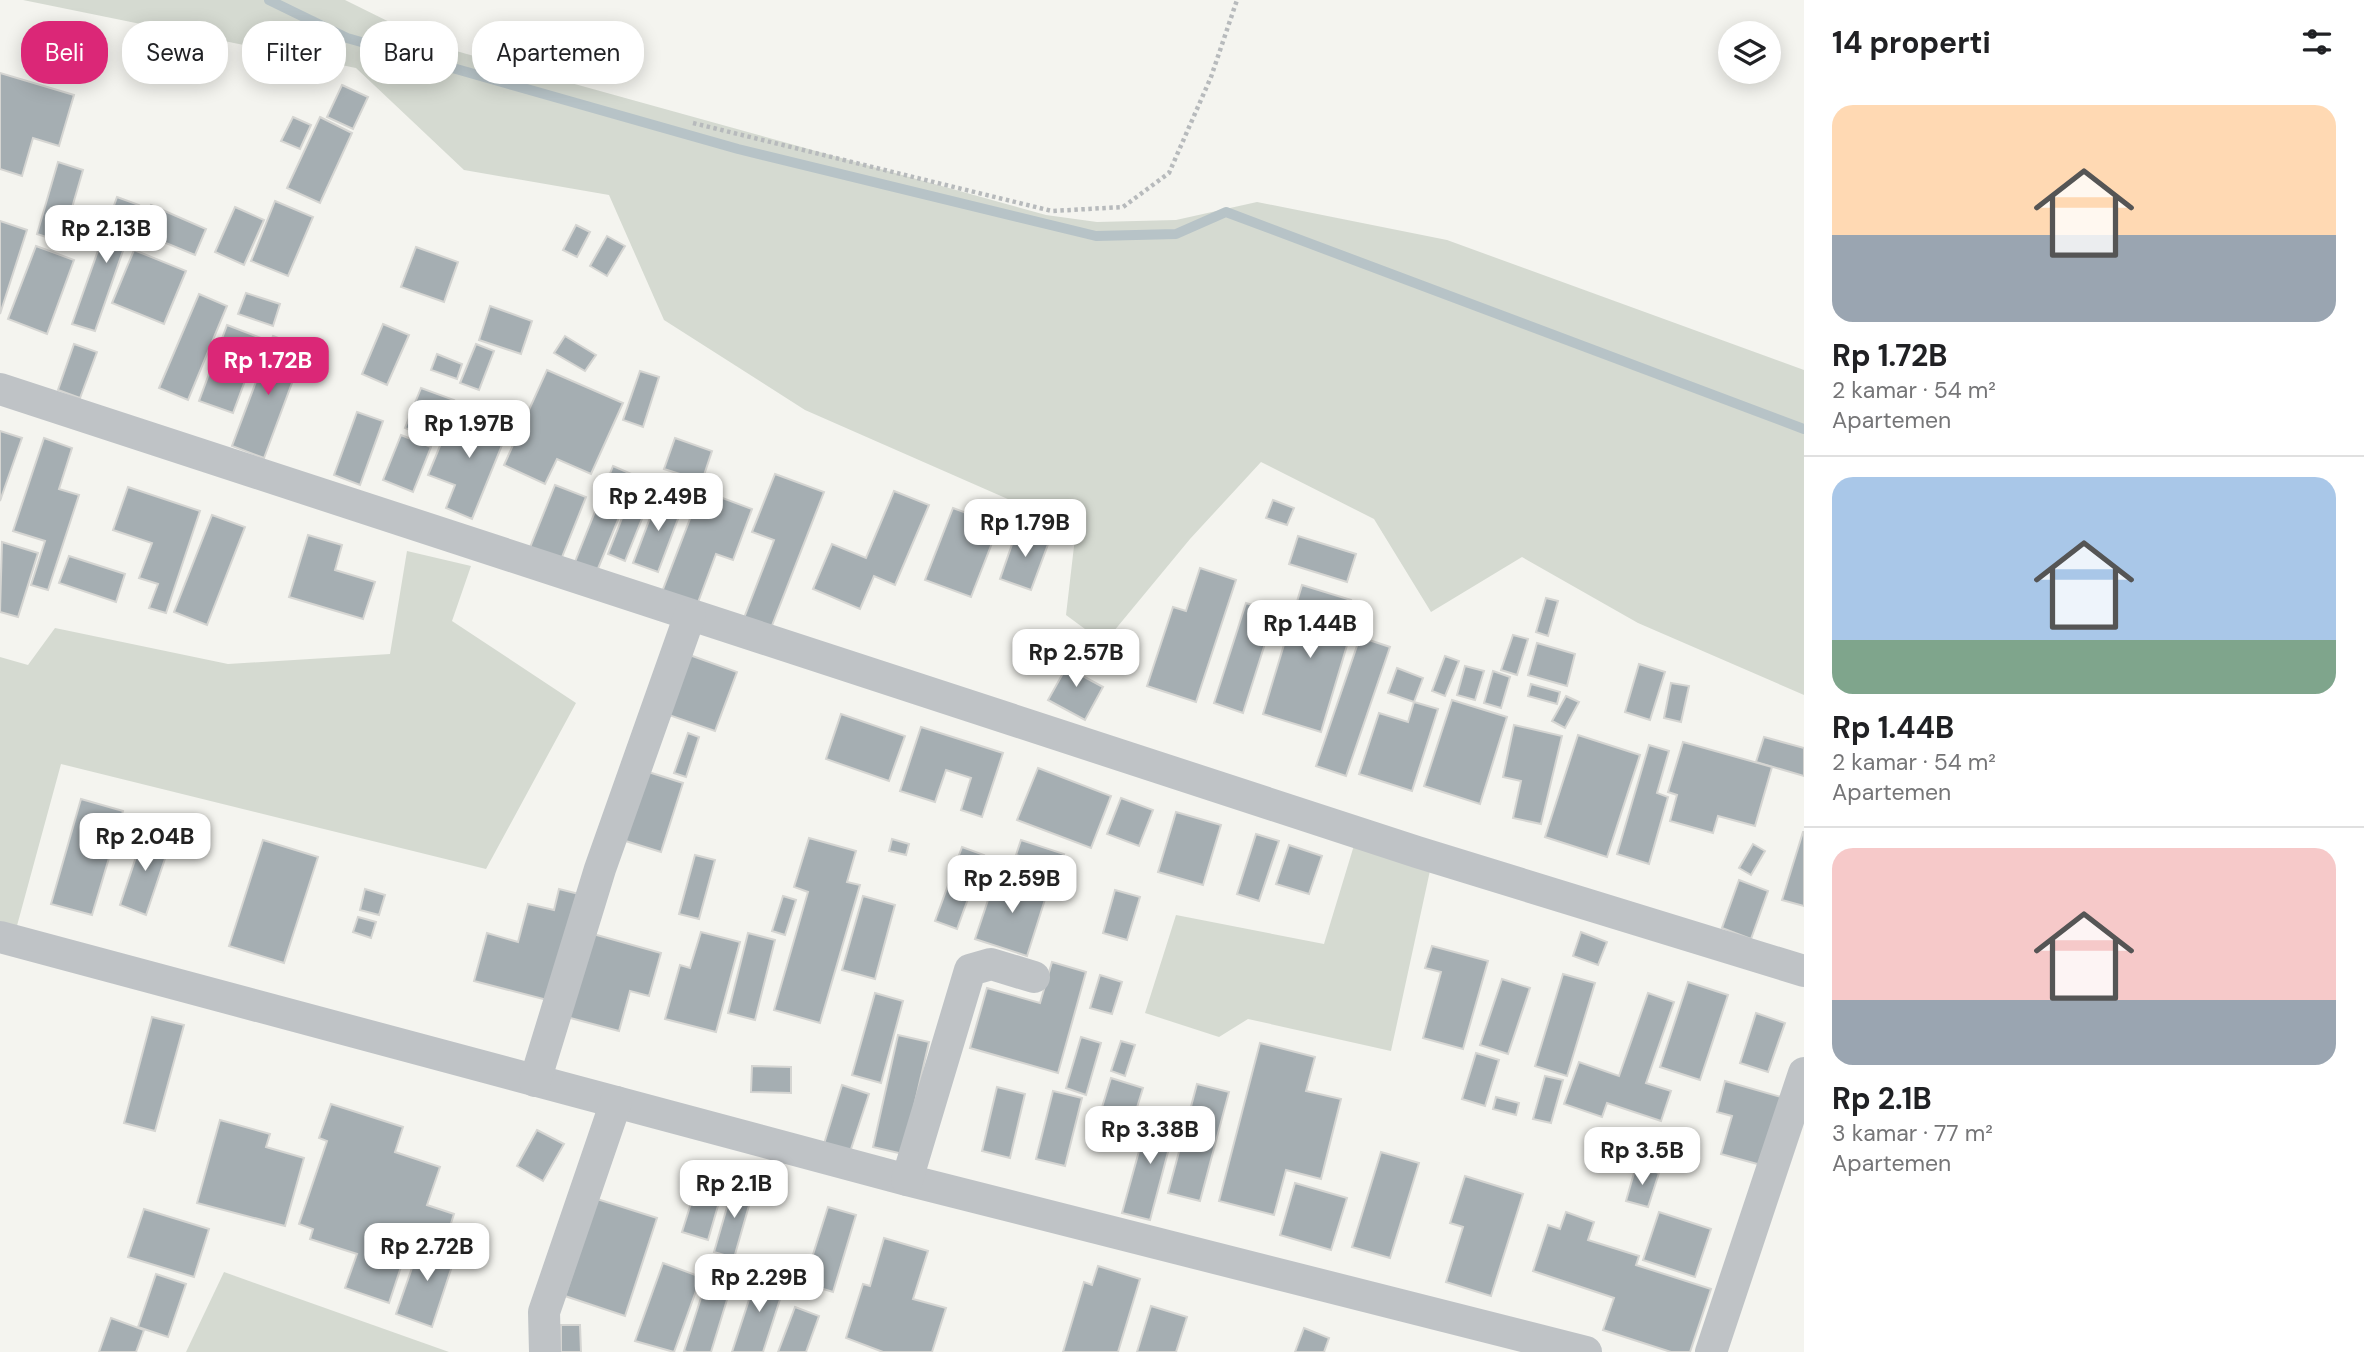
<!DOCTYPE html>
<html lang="id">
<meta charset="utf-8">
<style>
body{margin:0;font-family:"DM Sans",sans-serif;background:#f2f2f2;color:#202124;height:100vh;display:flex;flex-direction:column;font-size:26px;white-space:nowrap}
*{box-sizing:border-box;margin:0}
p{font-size:23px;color:#757577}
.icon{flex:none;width:38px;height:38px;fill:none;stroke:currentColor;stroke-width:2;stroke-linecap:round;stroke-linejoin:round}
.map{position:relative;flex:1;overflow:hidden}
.panel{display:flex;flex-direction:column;background:#fff;width:560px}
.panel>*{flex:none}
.top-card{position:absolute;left:21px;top:21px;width:665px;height:63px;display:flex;gap:14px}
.fabs{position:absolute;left:1718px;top:21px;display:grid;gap:14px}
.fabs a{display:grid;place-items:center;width:63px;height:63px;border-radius:50%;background:#fff;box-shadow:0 4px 18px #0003;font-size:35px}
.price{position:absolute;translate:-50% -60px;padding:0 16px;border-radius:14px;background:#fff;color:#222;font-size:23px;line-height:46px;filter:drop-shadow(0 2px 4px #0008)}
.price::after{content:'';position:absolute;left:50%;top:42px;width:21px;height:16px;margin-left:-10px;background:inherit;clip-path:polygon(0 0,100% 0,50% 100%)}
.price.current{background:#db2777;color:#fff}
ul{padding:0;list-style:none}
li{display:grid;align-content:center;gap:14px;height:371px;padding:0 28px}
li+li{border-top:2px solid #e0e0e0}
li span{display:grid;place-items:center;height:217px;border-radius:21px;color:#555}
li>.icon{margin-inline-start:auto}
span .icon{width:126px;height:126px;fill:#fffc;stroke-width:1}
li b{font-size:30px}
h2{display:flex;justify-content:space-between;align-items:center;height:84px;padding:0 28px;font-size:30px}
.chip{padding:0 24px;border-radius:28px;background:#fff;box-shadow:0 4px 18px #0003;font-size:24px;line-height:63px}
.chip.current{background:#db2777;color:#fff}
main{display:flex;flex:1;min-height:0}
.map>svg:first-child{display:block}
</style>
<main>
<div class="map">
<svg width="1804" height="1352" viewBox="0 0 1804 1352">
<rect width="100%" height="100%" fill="#f4f4ef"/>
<g fill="#d5dad1">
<polygon points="23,0 345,0 438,46 1046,215 1097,222 1176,220 1257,202 1447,240 1804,370 1804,695 1638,623 1522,557 1431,612 1374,519 1261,462 1190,539 1104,643 1066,615 1076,529 805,410 664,320 609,195 464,170 356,68"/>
<polygon points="407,551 471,566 452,621 576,703 486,869 61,764 15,933 0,929 0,657 28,665 55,628 228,664 390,654"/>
<polygon points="1355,842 1431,866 1391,1051 1248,1019 1219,1037 1145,1013 1176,915 1324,944"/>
<polygon points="224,1272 449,1352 186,1352"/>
</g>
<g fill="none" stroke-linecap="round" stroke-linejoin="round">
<polyline stroke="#b7c3c7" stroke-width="10" points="269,0 347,38 738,149 1096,236 1176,234 1226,212 1804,429"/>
</g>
<g fill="#a5aeb2" stroke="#d5d5d2" stroke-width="2">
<polygon points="0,73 74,95 59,146 33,138 22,176 0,169"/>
<polygon points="342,85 368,97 353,129 327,117"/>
<polygon points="293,117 311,125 300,149 281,141"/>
<polygon points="320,117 352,133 320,203 287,188"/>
<polygon points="58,162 83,170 62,242 37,234"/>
<polygon points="117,197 139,205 95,331 72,324"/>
<polygon points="275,201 313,217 288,276 251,261"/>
<polygon points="151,205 206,229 195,255 139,232"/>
<polygon points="235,207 264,220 244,265 215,252"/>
<polygon points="0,221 27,230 0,314"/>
<polygon points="576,225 590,232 577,257 563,250"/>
<polygon points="607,236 625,246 607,276 590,266"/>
<polygon points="36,246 74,260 47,334 8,319"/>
<polygon points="416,247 458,262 444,302 401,287"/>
<polygon points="134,250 186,271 164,324 112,303"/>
<polygon points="246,293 280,304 273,326 238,314"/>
<polygon points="199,294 227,306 188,400 159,388"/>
<polygon points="490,306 532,321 521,354 479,340"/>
<polygon points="383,324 409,335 387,385 362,374"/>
<polygon points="227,325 261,338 233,413 199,401"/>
<polygon points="273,336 305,348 264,458 232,446"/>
<polygon points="565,336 596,355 585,371 554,353"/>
<polygon points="74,344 97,352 80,398 58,390"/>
<polygon points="476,344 494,351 479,390 460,383"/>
<polygon points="437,354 462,364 457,379 431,370"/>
<polygon points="547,370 623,403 591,474 557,459 545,484 504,465"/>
<polygon points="640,371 659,377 643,427 623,420"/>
<polygon points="421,388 454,400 438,441 405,428"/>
<polygon points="357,412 383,421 360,485 334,475"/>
<polygon points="485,412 511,423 472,519 446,508 455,485 428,475 451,419 478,429"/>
<polygon points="0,431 22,438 0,501"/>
<polygon points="401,435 431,447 413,492 383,480"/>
<polygon points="44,438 72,448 59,489 79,495 48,590 31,585 45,541 13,531"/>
<polygon points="675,438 712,451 702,481 664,469"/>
<polygon points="613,466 636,476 597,571 575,562"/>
<polygon points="775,474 824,492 771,628 744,618 774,540 752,532"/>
<polygon points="638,477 656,484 625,561 608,554"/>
<polygon points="555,485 586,497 560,562 529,550"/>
<polygon points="128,487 200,511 166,613 149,608 158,584 139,578 152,543 113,530"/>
<polygon points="701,490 752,509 733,560 716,554 697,605 662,592"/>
<polygon points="894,491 929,505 895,585 874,576 860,609 813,589 832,544 866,558"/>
<polygon points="659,494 684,503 658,572 633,563"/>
<polygon points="1273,500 1294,508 1287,525 1266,518"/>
<polygon points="953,508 999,525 971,597 925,580"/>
<polygon points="212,515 245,527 207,625 174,612"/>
<polygon points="1018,527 1050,539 1031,590 1000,579"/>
<polygon points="308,535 342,545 335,570 375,582 363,619 289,597"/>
<polygon points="1298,536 1356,554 1347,582 1289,564"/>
<polygon points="2,542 38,553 18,617 0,612"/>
<polygon points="69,556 125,574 116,602 59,583"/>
<polygon points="1200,568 1236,580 1196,702 1147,686 1173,607 1186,611"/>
<polygon points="1302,585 1351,600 1342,630 1351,632 1321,732 1263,714"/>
<polygon points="1546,598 1558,601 1548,636 1536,632"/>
<polygon points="1246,603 1275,612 1243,713 1214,703"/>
<polygon points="1513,635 1528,639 1517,675 1501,670"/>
<polygon points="1360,637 1390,647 1346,776 1316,766"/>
<polygon points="1537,643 1575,654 1567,686 1528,675"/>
<polygon points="1076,650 1089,657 1079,674 1103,687 1085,720 1048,700"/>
<polygon points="684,653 737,672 715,731 663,713"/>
<polygon points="1445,656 1459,661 1445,696 1432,691"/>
<polygon points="1639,664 1665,672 1650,720 1625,712"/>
<polygon points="1465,666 1484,671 1475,700 1457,695"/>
<polygon points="1397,668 1423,678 1414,702 1388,693"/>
<polygon points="1493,671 1510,677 1501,708 1484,703"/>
<polygon points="1671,683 1689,686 1681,722 1664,718"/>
<polygon points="1531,684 1560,692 1557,704 1528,696"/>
<polygon points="1566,696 1579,702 1565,728 1552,721"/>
<polygon points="1452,700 1507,717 1480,804 1424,786"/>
<polygon points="1414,702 1438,709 1412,791 1359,774 1379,713 1408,722"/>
<polygon points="841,714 905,736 889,781 826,759"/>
<polygon points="1514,725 1562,736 1541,824 1513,818 1521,781 1503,777"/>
<polygon points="921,727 1003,753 982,817 961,810 971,778 946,770 935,802 900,791"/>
<polygon points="688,733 699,737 686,777 674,773"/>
<polygon points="1578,735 1640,755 1607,857 1545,837"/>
<polygon points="1764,737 1804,748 1804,776 1756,762"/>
<polygon points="1683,742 1772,767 1755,826 1718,816 1713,833 1670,821 1677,795 1668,792"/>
<polygon points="1649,745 1669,751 1657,793 1668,797 1649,864 1617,854"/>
<polygon points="1038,768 1111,796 1091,848 1017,820"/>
<polygon points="639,769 683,783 661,852 616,838"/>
<polygon points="1121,798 1153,810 1139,846 1107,834"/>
<polygon points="81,799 123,811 92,915 51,904"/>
<polygon points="1176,812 1221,825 1203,885 1158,872"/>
<polygon points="1803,832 1804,832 1804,906 1782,900"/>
<polygon points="144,833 171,841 146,915 120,905"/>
<polygon points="1256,834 1279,841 1259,901 1237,894"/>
<polygon points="809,838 856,851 847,882 860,885 820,1023 774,1010 808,892 794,887"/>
<polygon points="892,839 909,844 906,855 889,851"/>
<polygon points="263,840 318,857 284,963 229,946"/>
<polygon points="1021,840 1064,854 1058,869 1016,855"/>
<polygon points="1753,844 1765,851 1751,875 1739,868"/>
<polygon points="1289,845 1322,856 1309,894 1276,884"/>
<polygon points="962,847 984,855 957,929 935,921"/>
<polygon points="695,855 715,860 699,919 679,914"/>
<polygon points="997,873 1048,890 1027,956 975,939"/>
<polygon points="1739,880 1768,891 1751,939 1722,928"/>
<polygon points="365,889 385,895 379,915 360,910"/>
<polygon points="559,889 579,894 551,1001 474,981 487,933 518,942 528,904 554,910"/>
<polygon points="1115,890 1140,897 1127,940 1103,933"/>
<polygon points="783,896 796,900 785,935 772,931"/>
<polygon points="863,896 895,905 875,979 842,970"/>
<polygon points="358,917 376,922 371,938 353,932"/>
<polygon points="586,932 661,953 649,996 630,991 619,1031 563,1016"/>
<polygon points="701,932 740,942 716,1032 665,1019 680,965 690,968"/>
<polygon points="1581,932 1607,942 1598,965 1573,956"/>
<polygon points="748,933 775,940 755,1020 728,1013"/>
<polygon points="1432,946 1488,961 1463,1049 1423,1038 1441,972 1425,968"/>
<polygon points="1052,962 1086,972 1058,1073 970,1048 987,988 1040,1003"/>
<polygon points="1563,974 1595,983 1567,1076 1535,1066"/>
<polygon points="1100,975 1122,982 1112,1014 1090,1008"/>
<polygon points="1502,979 1530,988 1508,1054 1480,1045"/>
<polygon points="1688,982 1728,995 1700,1080 1660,1067"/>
<polygon points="875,993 903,1001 881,1083 852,1075"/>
<polygon points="1648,993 1674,1002 1646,1083 1671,1091 1661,1121 1607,1103 1602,1117 1564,1104 1579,1062 1619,1076"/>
<polygon points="1756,1013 1785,1023 1768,1072 1740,1063"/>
<polygon points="152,1017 184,1025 155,1131 124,1123"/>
<polygon points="898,1035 929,1042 903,1154 873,1147"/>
<polygon points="1081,1037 1101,1043 1086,1095 1066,1088"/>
<polygon points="1121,1041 1135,1045 1125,1076 1111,1071"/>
<polygon points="1260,1043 1315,1057 1306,1091 1341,1099 1321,1179 1286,1170 1274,1215 1219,1201"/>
<polygon points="1476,1053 1499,1060 1485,1106 1462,1099"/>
<polygon points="752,1066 791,1067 791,1093 751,1092"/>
<polygon points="1545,1076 1563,1080 1551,1123 1533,1119"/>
<polygon points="1111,1078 1143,1088 1127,1140 1095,1130"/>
<polygon points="1725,1081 1781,1097 1761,1165 1721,1154 1732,1116 1717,1112"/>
<polygon points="1197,1084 1229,1092 1200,1201 1168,1193"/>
<polygon points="842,1085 869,1094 850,1152 824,1144"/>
<polygon points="997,1087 1025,1094 1010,1158 982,1151"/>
<polygon points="1053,1091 1082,1098 1065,1166 1036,1159"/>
<polygon points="1496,1097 1519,1103 1516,1115 1493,1109"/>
<polygon points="331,1104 403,1127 395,1152 440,1167 427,1205 454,1214 446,1239 414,1228 389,1303 345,1288 357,1254 310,1239 313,1229 299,1224 327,1141 319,1138"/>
<polygon points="1150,1111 1177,1118 1150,1220 1122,1213"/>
<polygon points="220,1120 270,1134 266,1147 304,1158 285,1226 197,1203"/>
<polygon points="537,1130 564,1144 543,1181 517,1166"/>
<polygon points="1381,1152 1419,1163 1390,1258 1352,1247"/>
<polygon points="1636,1166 1659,1173 1648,1207 1626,1201"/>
<polygon points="702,1168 727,1175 708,1240 682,1232"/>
<polygon points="1465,1176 1523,1194 1491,1296 1446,1282 1463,1227 1450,1223"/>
<polygon points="734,1183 754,1188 734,1258 714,1252"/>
<polygon points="1295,1183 1347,1198 1331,1250 1280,1235"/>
<polygon points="597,1199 657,1218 625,1316 565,1296"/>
<polygon points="828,1207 856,1215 833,1292 804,1283"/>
<polygon points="144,1209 209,1229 194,1277 128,1257"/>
<polygon points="1566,1212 1594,1222 1588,1240 1639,1256 1636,1265 1711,1289 1690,1352 1671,1352 1603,1330 1614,1298 1533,1271 1548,1225 1560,1229"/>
<polygon points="1659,1212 1711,1229 1695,1277 1643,1260"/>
<polygon points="884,1238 928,1251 913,1299 946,1308 932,1352 883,1352 846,1338 863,1284 870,1286"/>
<polygon points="422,1239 457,1251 432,1327 396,1314"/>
<polygon points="663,1263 701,1277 674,1352 635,1341"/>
<polygon points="1098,1266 1140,1279 1118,1352 1063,1352 1084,1282 1092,1285"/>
<polygon points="758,1272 786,1281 763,1352 732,1352"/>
<polygon points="156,1274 186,1284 168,1337 138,1327"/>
<polygon points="706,1282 730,1290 711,1352 687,1352 684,1351"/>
<polygon points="1151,1306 1187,1317 1176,1352 1137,1352"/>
<polygon points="795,1307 819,1316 806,1352 778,1352"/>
<polygon points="111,1318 144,1330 136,1352 99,1352"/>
<polygon points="561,1325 580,1325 581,1352 561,1352"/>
<polygon points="1304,1328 1329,1338 1324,1352 1295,1352"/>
</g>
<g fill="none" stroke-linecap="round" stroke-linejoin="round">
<polyline stroke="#b7babc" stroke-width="4.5" stroke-dasharray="3.5 3.5" stroke-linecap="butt" points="693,123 1052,211 1123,207 1169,173 1211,77 1237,0"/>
<g stroke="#bfc3c6" stroke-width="32">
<polyline points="0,389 1417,852 1804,971"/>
<polyline points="0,937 907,1180 1586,1352"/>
<polyline points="535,1081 600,869 690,615"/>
<polyline points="907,1180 970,970 991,964 1034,977"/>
<polyline points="545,1352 544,1312 616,1102"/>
<polyline points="1711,1352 1804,1073"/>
</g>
</g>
</svg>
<div class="fabs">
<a><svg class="icon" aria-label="layers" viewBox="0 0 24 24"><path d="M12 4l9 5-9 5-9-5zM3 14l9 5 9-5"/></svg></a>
</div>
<b class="price" style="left:106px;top:265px">Rp 2.13B</b>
<b class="price current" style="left:268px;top:397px">Rp 1.72B</b>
<b class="price" style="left:469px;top:460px">Rp 1.97B</b>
<b class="price" style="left:658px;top:533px">Rp 2.49B</b>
<b class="price" style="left:1025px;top:559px">Rp 1.79B</b>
<b class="price" style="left:1310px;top:660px">Rp 1.44B</b>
<b class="price" style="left:1076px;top:689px">Rp 2.57B</b>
<b class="price" style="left:145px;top:873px">Rp 2.04B</b>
<b class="price" style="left:1012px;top:915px">Rp 2.59B</b>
<b class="price" style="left:1150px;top:1166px">Rp 3.38B</b>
<b class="price" style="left:1642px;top:1187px">Rp 3.5B</b>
<b class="price" style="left:734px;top:1220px">Rp 2.1B</b>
<b class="price" style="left:427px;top:1283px">Rp 2.72B</b>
<b class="price" style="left:759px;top:1314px">Rp 2.29B</b>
<div class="top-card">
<a class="chip current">Beli</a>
<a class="chip">Sewa</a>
<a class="chip">Filter</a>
<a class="chip">Baru</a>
<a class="chip">Apartemen</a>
</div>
</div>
<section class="panel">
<h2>14 properti<svg class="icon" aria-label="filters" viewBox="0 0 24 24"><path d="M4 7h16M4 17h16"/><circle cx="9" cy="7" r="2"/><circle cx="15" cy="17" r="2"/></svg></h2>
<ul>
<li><span style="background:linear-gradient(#ffd9b3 60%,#9aa5b1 0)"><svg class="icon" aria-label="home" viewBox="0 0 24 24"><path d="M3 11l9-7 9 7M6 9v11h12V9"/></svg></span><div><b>Rp 1.72B</b><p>2 kamar · 54 m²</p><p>Apartemen</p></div></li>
<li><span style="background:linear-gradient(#a9c7e8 75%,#7fa58c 0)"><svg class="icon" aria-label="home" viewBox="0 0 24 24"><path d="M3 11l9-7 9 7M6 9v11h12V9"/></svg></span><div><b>Rp 1.44B</b><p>2 kamar · 54 m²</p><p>Apartemen</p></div></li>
<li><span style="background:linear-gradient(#f6c9c9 70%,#9aa5b1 0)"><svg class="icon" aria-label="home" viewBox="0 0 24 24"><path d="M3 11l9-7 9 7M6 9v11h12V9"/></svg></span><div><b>Rp 2.1B</b><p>3 kamar · 77 m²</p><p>Apartemen</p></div></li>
</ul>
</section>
</main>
